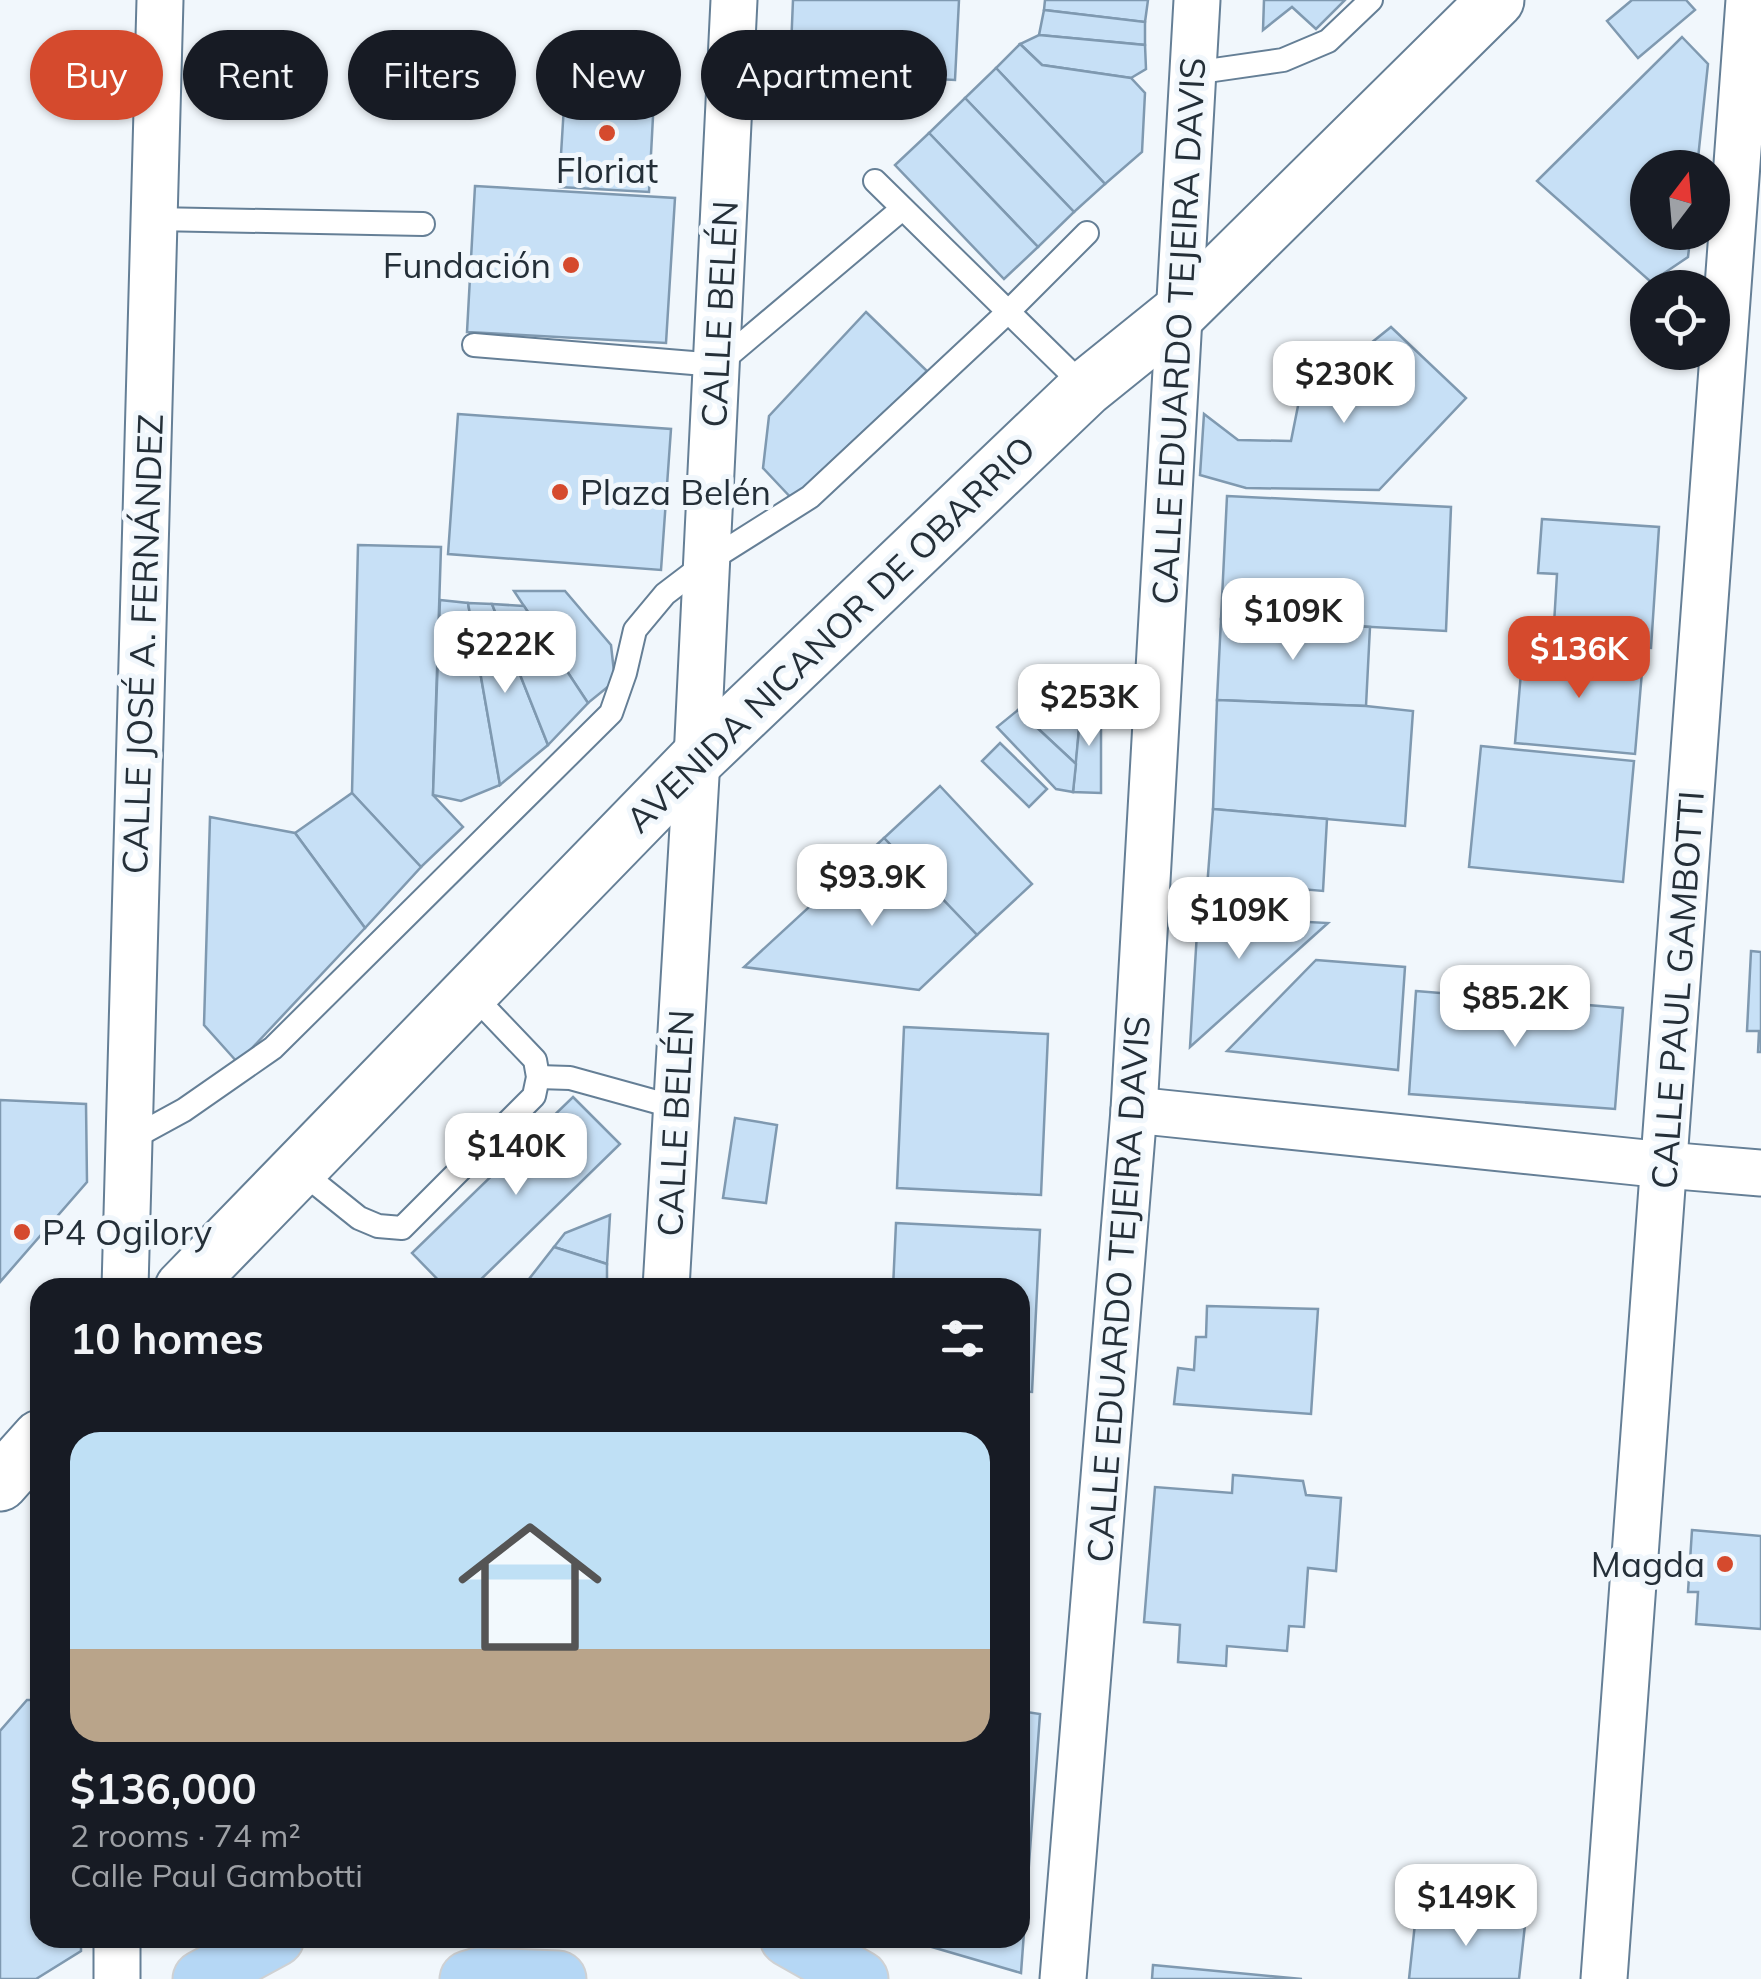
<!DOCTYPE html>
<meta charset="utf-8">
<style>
body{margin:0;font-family:Mulish,sans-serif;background:#242831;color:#f1f3f6;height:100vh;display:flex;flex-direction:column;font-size:38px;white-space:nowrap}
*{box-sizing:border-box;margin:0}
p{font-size:32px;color:#9ea1a6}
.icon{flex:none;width:55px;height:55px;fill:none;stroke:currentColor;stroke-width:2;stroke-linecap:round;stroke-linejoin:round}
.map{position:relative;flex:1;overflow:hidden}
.sheet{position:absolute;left:30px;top:1278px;width:1000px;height:670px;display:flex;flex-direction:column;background:#171b24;border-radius:30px;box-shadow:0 2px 8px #0004}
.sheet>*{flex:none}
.top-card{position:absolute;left:30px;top:30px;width:1000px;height:90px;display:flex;gap:20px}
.needle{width:65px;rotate:16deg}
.tools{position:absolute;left:1630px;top:150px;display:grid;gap:20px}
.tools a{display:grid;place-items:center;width:100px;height:100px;border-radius:50%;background:#171b24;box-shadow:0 2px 8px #0004;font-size:50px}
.price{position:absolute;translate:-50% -85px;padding:0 22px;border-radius:20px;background:#fff;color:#222;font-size:32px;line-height:65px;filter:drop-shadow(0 2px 5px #0008)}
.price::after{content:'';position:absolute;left:50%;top:60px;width:30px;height:22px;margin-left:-15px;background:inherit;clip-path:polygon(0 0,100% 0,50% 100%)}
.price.on{background:#d54a2d;color:#fff}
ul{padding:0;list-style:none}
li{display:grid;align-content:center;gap:20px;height:530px;padding:0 40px}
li+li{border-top:2px solid #363941}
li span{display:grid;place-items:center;height:310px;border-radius:30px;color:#555}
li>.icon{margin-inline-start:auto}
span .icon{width:180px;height:180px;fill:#fffc;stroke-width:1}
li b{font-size:42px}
h2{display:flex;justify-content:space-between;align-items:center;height:120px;padding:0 40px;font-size:42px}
.pill{padding:0 35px;border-radius:45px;background:#171b24;box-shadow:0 2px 8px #0004;font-size:35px;line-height:90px}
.pill.on{background:#d54a2d;color:#fff}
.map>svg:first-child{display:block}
</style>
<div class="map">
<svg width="1761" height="1979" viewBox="0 0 1761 1979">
<rect width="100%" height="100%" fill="#f1f7fc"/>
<g fill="#c7e0f6" stroke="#7f99b0" stroke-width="2.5">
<polygon points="793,0 959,0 955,80 790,72"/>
<polygon points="1045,0 1148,0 1145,22 1044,10"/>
<polygon points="1264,0 1345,0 1316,29 1292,7 1263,30"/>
<polygon points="1632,0 1686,0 1695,10 1638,58 1607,21"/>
<polygon points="1044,10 1145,22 1145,45 1039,35"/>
<polygon points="1039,35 1145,45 1146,69 1131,78 1042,65 1020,44"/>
<polygon points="1682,37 1708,64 1697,168 1648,168 1648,232 1691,232 1688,257 1651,282 1537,181"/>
<polygon points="1020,44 1042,65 1131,78 1145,93 1142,152 1105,184 996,68"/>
<polygon points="996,68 1105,184 1074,212 965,98"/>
<polygon points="566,73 655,79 649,192 559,187"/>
<polygon points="965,98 1074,212 1038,247 929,133"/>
<polygon points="929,133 1038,247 1004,279 895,165"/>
<polygon points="475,186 675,198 666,343 467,332"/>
<polygon points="866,312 927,371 795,502 763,468 769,416"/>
<polygon points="1391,327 1466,398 1379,490 1246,488 1200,475 1204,414 1238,440 1291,441 1299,401"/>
<polygon points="458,414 671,429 661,570 448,554"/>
<polygon points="1227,496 1451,507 1446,631 1221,619"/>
<polygon points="1542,519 1659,527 1651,648 1553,641 1557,574 1538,573"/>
<polygon points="358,545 441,547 433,795 463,827 421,867 352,793"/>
<polygon points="514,591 565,591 611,645 615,681 588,703"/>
<polygon points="440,600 468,603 500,785 461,801 433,795"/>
<polygon points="468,603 492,604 548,745 500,785"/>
<polygon points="492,604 524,606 588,703 548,745"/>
<polygon points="1221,619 1370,627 1366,706 1217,700"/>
<polygon points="1523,649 1643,660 1635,754 1515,743"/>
<polygon points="1063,670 1085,693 1079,729 1038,692"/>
<polygon points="1038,692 1079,729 1076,764 1018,710"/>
<polygon points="1085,693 1101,703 1101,793 1073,792 1079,729"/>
<polygon points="1217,700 1366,706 1413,711 1405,826 1213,809"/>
<polygon points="1018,710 1076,764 1073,792 1056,789 997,727"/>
<polygon points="1000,743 1047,789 1029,807 982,761"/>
<polygon points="1481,746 1634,761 1623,882 1469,867"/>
<polygon points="940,786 1032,884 977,935 884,838"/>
<polygon points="352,793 421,867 365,928 295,833"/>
<polygon points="1213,809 1327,819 1323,891 1278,887 1278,906 1206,901"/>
<polygon points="210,817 295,833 365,928 238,1063 204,1025"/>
<polygon points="884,838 977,935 919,990 744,967"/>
<polygon points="1198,916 1328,923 1190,1047"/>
<polygon points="1751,951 1761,952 1761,1052 1758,1052 1759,1031 1747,1031"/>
<polygon points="1316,960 1405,967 1398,1070 1227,1051"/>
<polygon points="1416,991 1623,1008 1615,1109 1409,1094"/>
<polygon points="904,1027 1048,1034 1041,1195 897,1188"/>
<polygon points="573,1097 620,1144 472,1288 446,1288 412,1253"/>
<polygon points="0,1100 86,1104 87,1182 0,1282"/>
<polygon points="735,1118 777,1125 766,1203 723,1198"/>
<polygon points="610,1215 607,1264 554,1247 565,1233"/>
<polygon points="896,1223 1040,1230 1032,1392 1020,1391 1020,1288 893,1288"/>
<polygon points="554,1247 607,1264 607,1288 522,1288"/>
<polygon points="1207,1306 1318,1309 1311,1414 1174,1404 1178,1368 1194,1370 1196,1337 1206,1337"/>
<polygon points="1233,1475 1303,1481 1306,1495 1341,1498 1336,1571 1308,1568 1304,1627 1289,1626 1287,1651 1227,1646 1226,1666 1178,1662 1180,1625 1144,1622 1155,1487 1232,1493"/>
<polygon points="1692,1530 1761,1536 1761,1629 1696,1624 1698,1592 1688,1592"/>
<polygon points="27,1700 40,1700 40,1938 81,1938 81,1951 36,1979 0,1979 0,1731"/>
<polygon points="1020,1711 1040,1714 1021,1973 901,1938 1020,1938"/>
<polygon points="1416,1914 1525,1925 1519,1979 1409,1979"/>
<polygon points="1153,1965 1302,1979 1152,1979"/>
</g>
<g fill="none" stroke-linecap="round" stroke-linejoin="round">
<defs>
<g id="lane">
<polyline points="1193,73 1283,60 1328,41 1371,0"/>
<polyline points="875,181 1086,388"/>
<polyline points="154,219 423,224"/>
<polyline points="474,345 717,365 902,209"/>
<polyline points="538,1077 570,1078 675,1107"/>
<polyline points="129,1140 184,1110 273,1048 611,713 625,673 635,630 665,594 707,562 810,497 1008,312 1087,233"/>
<polyline points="298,1169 359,1218 378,1226 402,1228 534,1096 538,1077 535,1060 470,992"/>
</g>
<g id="street">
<polyline points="1134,1110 1665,1165 1761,1173"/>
<polyline points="125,1288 160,0"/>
<polyline points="666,1288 697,759 734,0"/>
<polyline points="117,1979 117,1938"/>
<polyline points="1063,1979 1134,1110 1197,0"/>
<polyline points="1604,1979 1749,0"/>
</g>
<g id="secondary">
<polyline points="183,1288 697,759 1086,388 1179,313 1496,0"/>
<polyline points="0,1483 40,1438"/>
</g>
<g id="primary">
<polyline points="788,1938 860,1979"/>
<polyline points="201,1979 276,1938"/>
<polyline points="468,1979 478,1976 558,1979"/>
</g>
</defs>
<use href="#lane" stroke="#657f96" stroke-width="26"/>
<use href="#street" stroke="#657f96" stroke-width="49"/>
<use href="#secondary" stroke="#657f96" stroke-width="59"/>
<use href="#primary" stroke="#cfd1d3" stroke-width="59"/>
<use href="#lane" stroke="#fff" stroke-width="22"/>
<use href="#street" stroke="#fff" stroke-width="45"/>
<use href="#secondary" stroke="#fff" stroke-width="55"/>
<use href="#primary" stroke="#b5d7f5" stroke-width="55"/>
</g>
<g fill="#d54a2d" stroke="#f1f7fc" stroke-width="4">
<circle cx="607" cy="133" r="10"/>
<circle cx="571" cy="265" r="10"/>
<circle cx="560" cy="492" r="10"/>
<circle cx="22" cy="1232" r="10"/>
<circle cx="1725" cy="1564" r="10"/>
</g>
<g text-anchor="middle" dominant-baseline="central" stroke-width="10" stroke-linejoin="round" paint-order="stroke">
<g font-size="35" fill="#242f38" stroke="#f1f7fc" text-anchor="end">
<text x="607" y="170" text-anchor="middle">Floriat</text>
<text x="551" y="265">Fundación</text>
<text x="580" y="492" text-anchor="start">Plaza Belén</text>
<text x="42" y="1232" text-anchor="start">P4 Ogilory</text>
<text x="1705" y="1564">Magda</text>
</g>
<g font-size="35" fill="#242f38" stroke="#f1f7fc">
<text transform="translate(719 314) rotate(-87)">CALLE BELÉN</text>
<text transform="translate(1178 331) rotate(-87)">CALLE EDUARDO TEJEIRA DAVIS</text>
<text transform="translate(830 634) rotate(-44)">AVENIDA NICANOR DE OBARRIO</text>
<text transform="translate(142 644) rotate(-88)">CALLE JOSÉ A. FERNÁNDEZ</text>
<text transform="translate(1677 990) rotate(-86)">CALLE PAUL GAMBOTTI</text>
<text transform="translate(675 1123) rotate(-87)">CALLE BELÉN</text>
<text transform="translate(1118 1289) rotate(-86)">CALLE EDUARDO TEJEIRA DAVIS</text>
</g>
</g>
</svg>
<div class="tools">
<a><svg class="needle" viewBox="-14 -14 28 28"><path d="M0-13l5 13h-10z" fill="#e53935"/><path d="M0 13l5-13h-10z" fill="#9ea1a6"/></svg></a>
<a><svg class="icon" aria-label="locate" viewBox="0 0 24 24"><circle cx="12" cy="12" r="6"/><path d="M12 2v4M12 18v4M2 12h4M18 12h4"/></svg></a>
</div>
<b class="price" style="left:1344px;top:426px">$230K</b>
<b class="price" style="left:1293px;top:663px">$109K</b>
<b class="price" style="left:505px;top:696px">$222K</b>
<b class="price on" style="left:1579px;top:701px">$136K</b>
<b class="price" style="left:1089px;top:749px">$253K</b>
<b class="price" style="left:872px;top:929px">$93.9K</b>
<b class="price" style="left:1239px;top:962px">$109K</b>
<b class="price" style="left:1515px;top:1050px">$85.2K</b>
<b class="price" style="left:516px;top:1198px">$140K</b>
<b class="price" style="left:1466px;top:1949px">$149K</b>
<div class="top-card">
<a class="pill on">Buy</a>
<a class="pill">Rent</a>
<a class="pill">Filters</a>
<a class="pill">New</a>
<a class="pill">Apartment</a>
</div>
<section class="sheet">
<h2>10 homes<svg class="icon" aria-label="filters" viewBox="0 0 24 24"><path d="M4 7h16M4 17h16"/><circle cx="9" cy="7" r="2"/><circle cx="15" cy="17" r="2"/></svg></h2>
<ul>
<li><span style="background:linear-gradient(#bfe0f5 70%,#b9a48a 0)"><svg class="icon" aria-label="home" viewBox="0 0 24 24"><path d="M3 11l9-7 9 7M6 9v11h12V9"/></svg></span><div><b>$136,000</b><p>2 rooms · 74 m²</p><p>Calle Paul Gambotti</p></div></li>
</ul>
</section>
</div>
